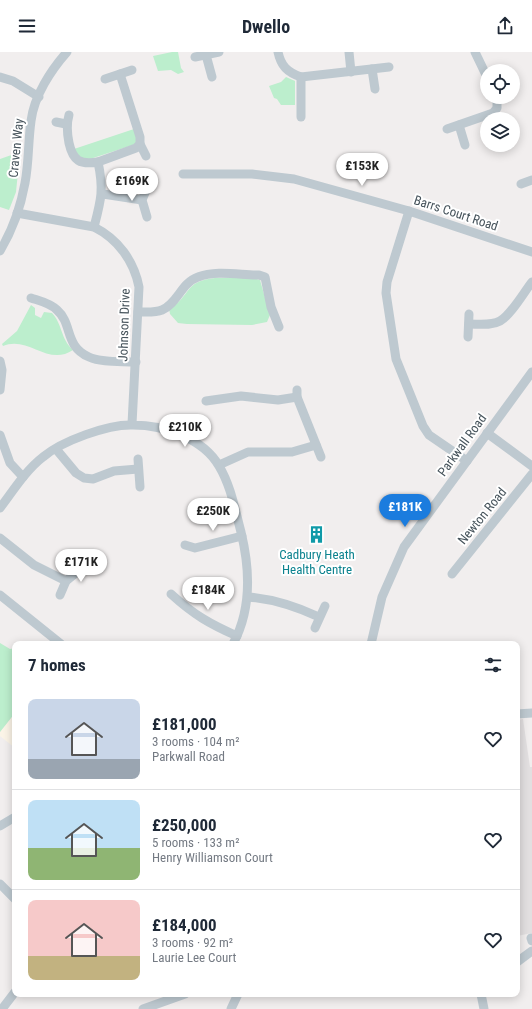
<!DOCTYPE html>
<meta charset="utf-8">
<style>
body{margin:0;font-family:"Roboto Condensed",sans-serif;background:#f2f2f3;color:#1f2937;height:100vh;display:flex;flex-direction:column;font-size:15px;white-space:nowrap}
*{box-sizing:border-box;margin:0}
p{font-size:13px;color:#747a83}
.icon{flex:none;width:22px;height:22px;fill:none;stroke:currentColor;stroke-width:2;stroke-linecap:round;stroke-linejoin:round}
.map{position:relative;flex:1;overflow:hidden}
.details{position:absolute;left:12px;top:589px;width:508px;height:356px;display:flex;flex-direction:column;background:#fff;border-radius:8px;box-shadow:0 2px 10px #0003}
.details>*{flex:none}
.fabs{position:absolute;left:480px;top:12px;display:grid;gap:8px}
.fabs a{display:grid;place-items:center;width:40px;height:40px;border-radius:50%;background:#fff;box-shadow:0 2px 10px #0003;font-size:20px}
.price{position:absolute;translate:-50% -34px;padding:0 9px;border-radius:14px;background:#fff;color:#222;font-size:13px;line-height:26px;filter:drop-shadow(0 1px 2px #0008)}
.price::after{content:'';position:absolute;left:50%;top:24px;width:12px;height:9px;margin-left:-6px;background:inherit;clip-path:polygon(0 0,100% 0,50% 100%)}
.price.active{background:#1b7cde;color:#fff}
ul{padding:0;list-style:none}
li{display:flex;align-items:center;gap:12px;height:100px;padding:0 16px}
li+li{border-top:1px solid #e0e1e3}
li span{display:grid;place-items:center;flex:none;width:112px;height:80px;border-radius:8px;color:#555}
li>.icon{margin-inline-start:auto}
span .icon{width:48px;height:48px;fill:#fffc;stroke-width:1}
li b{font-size:17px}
h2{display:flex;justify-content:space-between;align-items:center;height:48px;padding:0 16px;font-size:17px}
header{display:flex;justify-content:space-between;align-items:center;height:52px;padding:0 16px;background:#fff;font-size:18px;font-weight:700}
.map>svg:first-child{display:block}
</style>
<header><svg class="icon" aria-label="menu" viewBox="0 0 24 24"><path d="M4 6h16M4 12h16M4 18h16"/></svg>Dwello<svg class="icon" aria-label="share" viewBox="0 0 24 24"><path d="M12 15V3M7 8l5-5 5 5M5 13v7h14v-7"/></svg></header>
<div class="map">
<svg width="532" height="957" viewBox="0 0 532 957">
<rect width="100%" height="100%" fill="#f1eeee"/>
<polygon fill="#fbf4e7" points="15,661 15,696 0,684 0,680"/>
<polygon fill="#e2dfe0" points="523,667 530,715 532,715 532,881 517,884 517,668"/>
<g fill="#bceecd">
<polygon points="172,0 178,0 181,16 184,20 178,22 171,18 158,19 153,4"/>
<polygon points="286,25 295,29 295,53 281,53 277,47 274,46 269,34 281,30"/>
<polygon points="134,77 136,84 136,91 133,93 87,108 82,108 74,97"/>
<polygon points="20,100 16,140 9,158 0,155 0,107"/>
<path d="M215,226H253L260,228L270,263L267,270L252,273L187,272L178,271L170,262L169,257C191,245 183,229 215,226Z"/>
<path d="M31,253L35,256V263L41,266L44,260L52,261C63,273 60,286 73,298C48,315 28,283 3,294L2,292L17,279Z"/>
<polygon points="0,591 10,597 15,596 15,661 0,680"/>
</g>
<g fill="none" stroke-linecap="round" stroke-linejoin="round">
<g stroke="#bec9d0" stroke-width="9">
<path d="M278,0C281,14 287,20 301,25L389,15"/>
<polyline points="349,0 351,20"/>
<polyline points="475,0 487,25"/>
<polyline points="206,3 212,25"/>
<polyline points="195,5 219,0"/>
<polyline points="372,17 375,37"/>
<polyline points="0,25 13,29 39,45"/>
<polyline points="301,25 301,65"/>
<polyline points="105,27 132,18"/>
<path d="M69,63C66,73 67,81 69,91C73,109 80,113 98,110"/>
<polyline points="56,70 66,72"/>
<polyline points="459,73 465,93"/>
<polyline points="447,77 493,61 497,56 497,45"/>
<polyline points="140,92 146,104"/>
<polyline points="183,122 252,122 294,127 409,159 532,200"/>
<polyline points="521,132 532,128"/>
<polyline points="147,136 142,148 147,165"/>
<polyline points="103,142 142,148"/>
<polyline points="409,159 387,230 386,241 396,307 423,374 429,383 467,409"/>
<path d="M17,161L94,175C118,187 134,209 139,235L132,372"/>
<path d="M94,175C101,148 104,138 98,110L136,96L140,92V85L120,22"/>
<path d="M0,199C12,179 21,153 25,131C29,110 28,90 31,69C34,44 51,18 67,0"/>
<path d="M31,246C40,249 50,251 57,258C73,272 64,294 89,305C102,311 121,309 136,310"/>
<path d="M138,260C146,260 155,261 162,258C178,251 181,231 198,225C216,218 240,223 259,223L265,225L271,255L279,275"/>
<path d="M469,272C479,272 491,274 500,269C511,263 524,240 532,230"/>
<polyline points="468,285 469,262"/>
<polyline points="0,309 2,318 0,338"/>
<polyline points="297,338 297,345 321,405"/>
<polyline points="206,349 241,344 278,348 297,345"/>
<polyline points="487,381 532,414"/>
<polyline points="0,383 10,411 23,425"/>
<polyline points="56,397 76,421 84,426 93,427 114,419 138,417"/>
<polyline points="138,407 140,435"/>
<polyline points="219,413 248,400 292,400 316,393"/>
<path d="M0,456C13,439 26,418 43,405C62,389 108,372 133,373C163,373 203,386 219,414C231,434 235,458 241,480C250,517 252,557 233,592"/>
<polyline points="0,486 34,513 66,529"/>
<polyline points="185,493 195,496 242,484"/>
<polyline points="452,522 532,422"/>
<path d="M171,542C194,563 210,572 237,584"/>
<polyline points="0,543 61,592"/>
<polyline points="60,543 66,529 77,520 82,509"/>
<path d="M248,545C274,547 295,554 319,565"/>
<polyline points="315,576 325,554"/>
<polyline points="371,592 382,545 404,495 532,320"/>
<polyline points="517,662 532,661"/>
<polyline points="0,774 15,765"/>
<polyline points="0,832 15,847"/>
<polyline points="531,886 532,889"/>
<polyline points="517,910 532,899"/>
<polyline points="481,942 484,957"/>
<polyline points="2,957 15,940"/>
<polyline points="143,957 185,942"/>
<polyline points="231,957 238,942"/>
</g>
</g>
<defs>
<symbol id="building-bare" viewBox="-9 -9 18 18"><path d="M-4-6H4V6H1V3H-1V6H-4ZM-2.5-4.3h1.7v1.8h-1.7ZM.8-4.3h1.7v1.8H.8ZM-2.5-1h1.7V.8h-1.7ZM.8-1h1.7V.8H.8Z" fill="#0f9aa8" stroke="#fff" stroke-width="2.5" paint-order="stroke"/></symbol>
</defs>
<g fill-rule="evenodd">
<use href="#building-bare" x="304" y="470" width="25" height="25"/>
</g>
<g text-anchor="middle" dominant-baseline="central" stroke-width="4" stroke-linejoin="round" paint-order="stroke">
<g font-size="13" fill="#46535b" stroke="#fff">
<text transform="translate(16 96) rotate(-84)">Craven Way</text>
<text transform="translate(456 161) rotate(18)">Barrs Court Road</text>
<text transform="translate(124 273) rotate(-88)">Johnson Drive</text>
<text transform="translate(462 393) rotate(-54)">Parkwall Road</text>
<text transform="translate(482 464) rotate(-51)">Newton Road</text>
</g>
<g font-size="13" fill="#0d838f" stroke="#fff">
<text x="317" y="502">Cadbury Heath<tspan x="317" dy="15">Health Centre</tspan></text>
</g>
</g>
</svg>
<div class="fabs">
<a><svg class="icon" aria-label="locate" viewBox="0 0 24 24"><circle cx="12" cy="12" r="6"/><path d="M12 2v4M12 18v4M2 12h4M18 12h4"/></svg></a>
<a><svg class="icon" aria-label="layers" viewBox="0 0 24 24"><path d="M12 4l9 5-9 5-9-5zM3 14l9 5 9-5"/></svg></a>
</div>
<b class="price" style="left:362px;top:135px">£153K</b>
<b class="price" style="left:132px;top:150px">£169K</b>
<b class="price" style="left:185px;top:396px">£210K</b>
<b class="price active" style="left:405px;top:476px">£181K</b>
<b class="price" style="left:213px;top:480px">£250K</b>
<b class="price" style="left:81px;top:531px">£171K</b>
<b class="price" style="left:208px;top:559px">£184K</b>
<section class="details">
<h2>7 homes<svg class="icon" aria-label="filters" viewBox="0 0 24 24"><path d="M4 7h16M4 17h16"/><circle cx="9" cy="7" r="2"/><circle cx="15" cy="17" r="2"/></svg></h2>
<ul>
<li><span style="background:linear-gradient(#c9d6e8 75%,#9aa5b1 0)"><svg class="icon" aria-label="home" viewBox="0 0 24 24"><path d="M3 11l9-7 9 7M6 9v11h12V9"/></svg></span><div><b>£181,000</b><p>3 rooms · 104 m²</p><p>Parkwall Road</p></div><svg class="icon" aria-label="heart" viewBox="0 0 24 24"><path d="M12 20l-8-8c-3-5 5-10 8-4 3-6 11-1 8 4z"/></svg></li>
<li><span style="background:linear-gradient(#bfe0f5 60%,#8fb573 0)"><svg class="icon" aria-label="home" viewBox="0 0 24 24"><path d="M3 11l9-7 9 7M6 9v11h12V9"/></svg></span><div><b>£250,000</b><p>5 rooms · 133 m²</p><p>Henry Williamson Court</p></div><svg class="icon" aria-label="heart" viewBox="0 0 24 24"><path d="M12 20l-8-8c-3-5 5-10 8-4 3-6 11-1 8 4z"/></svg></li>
<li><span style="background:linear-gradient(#f6c9c9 70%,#c2b280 0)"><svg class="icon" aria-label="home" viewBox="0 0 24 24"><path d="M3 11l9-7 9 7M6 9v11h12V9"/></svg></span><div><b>£184,000</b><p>3 rooms · 92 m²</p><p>Laurie Lee Court</p></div><svg class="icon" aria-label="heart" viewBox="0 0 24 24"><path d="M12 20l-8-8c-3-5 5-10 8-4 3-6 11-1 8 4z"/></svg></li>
</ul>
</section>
</div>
